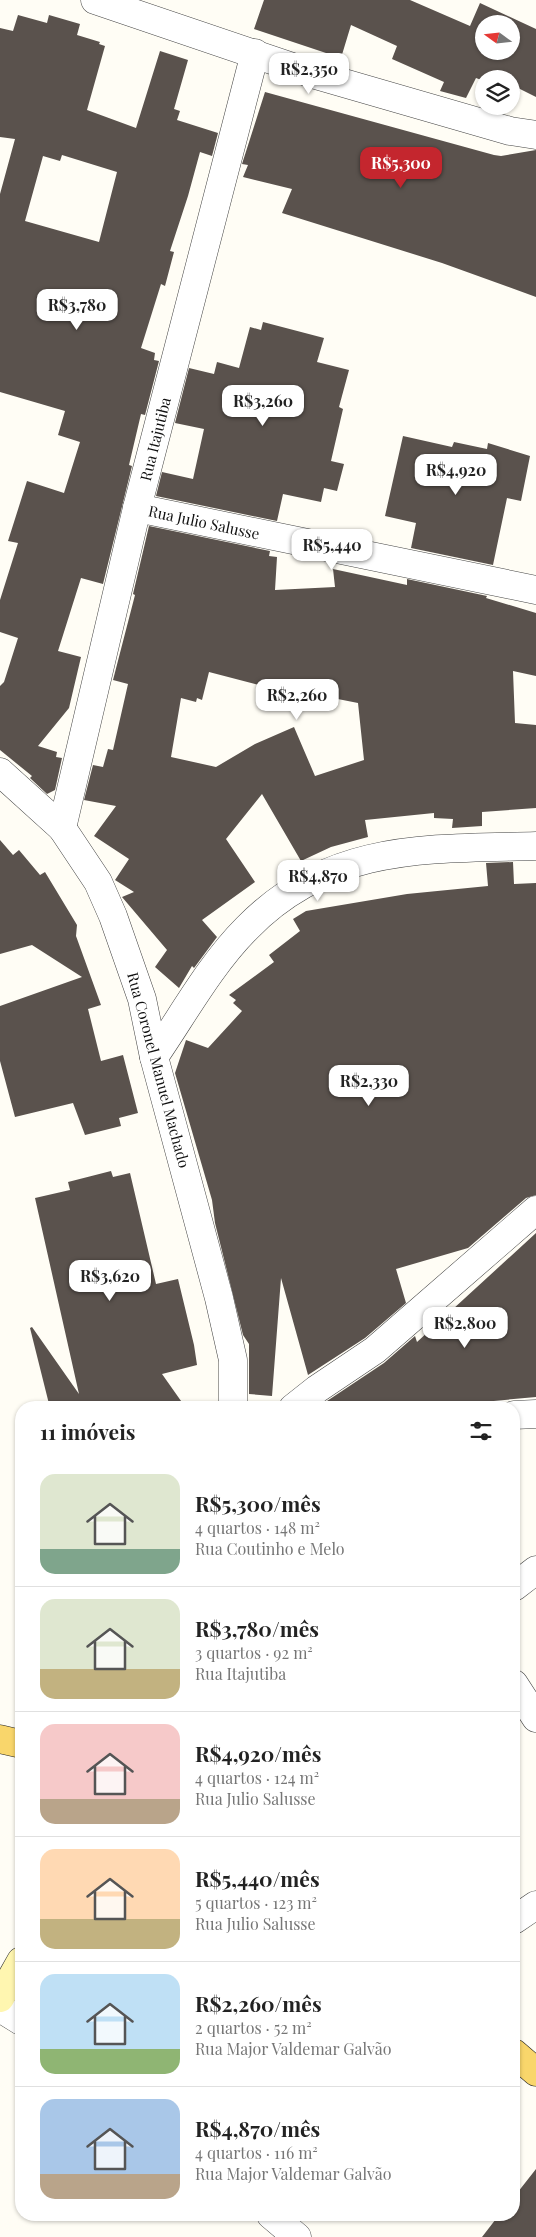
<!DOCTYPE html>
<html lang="pt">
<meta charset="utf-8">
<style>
body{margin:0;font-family:"Playfair Display",serif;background:#f6f6f6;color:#222;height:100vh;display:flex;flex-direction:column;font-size:19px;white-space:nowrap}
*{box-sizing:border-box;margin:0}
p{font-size:16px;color:#767676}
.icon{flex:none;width:28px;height:28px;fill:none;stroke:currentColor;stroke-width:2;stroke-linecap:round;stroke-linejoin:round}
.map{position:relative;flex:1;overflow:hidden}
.drawer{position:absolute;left:15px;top:1401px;width:505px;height:820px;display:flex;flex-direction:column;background:#fff;border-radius:20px;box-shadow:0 1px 4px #0004}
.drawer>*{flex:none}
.needle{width:32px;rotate:285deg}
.fabs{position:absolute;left:475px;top:15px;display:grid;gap:10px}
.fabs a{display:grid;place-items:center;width:45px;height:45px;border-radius:50%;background:#fff;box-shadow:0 1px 4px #0004;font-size:25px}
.price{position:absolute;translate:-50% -42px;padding:0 11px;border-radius:10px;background:#fff;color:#222;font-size:16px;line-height:32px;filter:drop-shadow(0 1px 2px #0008)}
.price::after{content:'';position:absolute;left:50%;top:30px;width:15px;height:11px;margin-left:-8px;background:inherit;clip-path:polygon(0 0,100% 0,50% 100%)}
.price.on{background:#c4262e;color:#fff}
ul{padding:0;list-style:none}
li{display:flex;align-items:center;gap:15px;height:125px;padding:0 25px}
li+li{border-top:1px solid #e0e0e0}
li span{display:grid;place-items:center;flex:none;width:140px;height:100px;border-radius:15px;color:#555}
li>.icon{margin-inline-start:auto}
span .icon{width:60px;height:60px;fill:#fffc;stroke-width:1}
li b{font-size:21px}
h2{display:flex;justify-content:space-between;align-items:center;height:60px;padding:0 25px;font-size:21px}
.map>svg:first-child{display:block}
</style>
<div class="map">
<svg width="536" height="2237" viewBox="0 0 536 2237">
<rect width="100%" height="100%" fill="#fffdf5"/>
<g fill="#5a524d" fill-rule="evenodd">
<path d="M264,0H410L470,26L480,3L536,29V97L518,88L517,91L511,89V79H484V81L476,78L466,98L440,91L444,82L392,59L397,46L351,25L341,58L254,29ZM484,24H511V51H484Z"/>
<path d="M18,15L47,23L49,15L80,24L77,35L100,42L99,44L105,46L87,110L136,128L160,51L188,60L174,109L180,111L177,120L218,133L212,156L200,152L188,196L170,251L174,252L165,286L161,284L141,348L155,353L154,360L159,361L145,415L141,414L129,465L132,466L103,584L81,578L58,651L81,657L69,708L38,746L57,752L56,757L62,758L55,790L47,794L30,778L32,776L0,750V686L4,682L18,638L0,632V600L18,543L8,541L27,481L64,493L80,442L58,435L65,411L0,392V194L15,139L0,137V28L13,31ZM62,155L117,172L99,242L25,221L43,156L60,161Z"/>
<polygon points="265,92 494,155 501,156 536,150 536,297 442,263 282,213 292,189 243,177 248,165 242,164"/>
<polygon points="263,322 324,338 317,362 349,370 339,407 343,409 331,461 344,464 337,491 324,488 321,502 283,494 277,521 156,496 162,472 193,479 204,429 175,423 189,368 214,374 217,362 239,368 250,327 261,330"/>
<polygon points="403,436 452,447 454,442 487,449 488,443 530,456 521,501 507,498 493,565 411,548 416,523 385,516"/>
<path d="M149,526L270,551L269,556L277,557L275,590L335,587L333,569L407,585V579L487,596L486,598L536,613V676L513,671L515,723L536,725V808L482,812V826L452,828L453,819L434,818V813L365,820L368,837L331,847L301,861L262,794L226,839L255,882L202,920L217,937L194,968L192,966L179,988L155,967L167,950L122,897L134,892L115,880L129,859L94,836L116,806L84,800L93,765L103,767L108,749L113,750L128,684L113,680L135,595L133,594ZM209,672L278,690L277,687L358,703L364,760L315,776L294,727L255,744L216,767L171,757L181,698L196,702L197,698L202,700Z"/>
<polygon points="0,840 13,855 19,850 40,875 45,872 77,925 76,936 101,1005 88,1009 101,1061 123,1055 138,1113 119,1118 121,1126 85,1135 73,1103 15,1117 0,1061 0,1006 82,977 32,945 0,954"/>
<polygon points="513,862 514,884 536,883 536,1195 526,1198 468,1248 396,1269 406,1303 365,1338 308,1375 281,1278 272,1396 249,1394 249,1344 243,1335 215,1223 212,1200 175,1073 186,1040 208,1048 242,1011 233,1003 236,1000 229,995 274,962 269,955 300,931 293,919 306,911 407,894 488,886 486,863"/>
<polygon points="111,1171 113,1177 130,1173 156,1284 178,1279 194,1345 197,1365 162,1374 186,1408 50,1408 30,1328 32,1327 79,1394 35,1198 70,1190 68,1182"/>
<polygon points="536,1233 536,1397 418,1408 329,1408 327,1401 384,1363 415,1336 417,1342"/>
<polygon points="536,2169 536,2237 482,2237 499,2215 514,2215 514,2197"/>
</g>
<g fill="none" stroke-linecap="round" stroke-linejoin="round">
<defs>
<g id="street">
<polyline points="95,0 316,75 510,131 536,135"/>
<polyline points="137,508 536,590"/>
<polyline points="0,772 62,828 98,882 113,916 142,999 154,1057 219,1298 233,1360 233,1408"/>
<polyline points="62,828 137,508 255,53"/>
<path d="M154,1057C183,1015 210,965 247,928C330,843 427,849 536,846"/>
<polyline points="293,1408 317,1389 375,1350 536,1210"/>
<polyline points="514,1415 536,1414"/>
<polyline points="514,1587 536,1570"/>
<polyline points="514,1684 536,1718"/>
<polyline points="514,1920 536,1905"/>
<polyline points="0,2008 21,2021"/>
<polyline points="271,2215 297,2237"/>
</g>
<polyline id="secondary" points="0,1998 21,1961"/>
<g id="primary">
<polyline points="0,1739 21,1744"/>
<polyline points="514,2053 536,2072"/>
</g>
</defs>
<use href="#street" stroke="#444" stroke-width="29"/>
<use href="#secondary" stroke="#333" stroke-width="29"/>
<use href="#primary" stroke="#222" stroke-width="29"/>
<use href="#street" stroke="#fff" stroke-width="28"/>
<use href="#secondary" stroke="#fff6b0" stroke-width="28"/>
<use href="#primary" stroke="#f9d66b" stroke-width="28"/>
</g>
<g text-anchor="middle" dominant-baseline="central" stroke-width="5" stroke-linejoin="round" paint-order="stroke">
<g font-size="15" fill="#111" stroke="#fff">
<text transform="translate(155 439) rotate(-76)">Rua Itajutiba</text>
<text transform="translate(204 522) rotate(12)">Rua Julio Salusse</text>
<text transform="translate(159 1070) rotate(75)">Rua Coronel Manuel Machado</text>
</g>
</g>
</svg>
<div class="fabs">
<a><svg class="needle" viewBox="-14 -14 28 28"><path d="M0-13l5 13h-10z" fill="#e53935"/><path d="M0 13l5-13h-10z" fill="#767676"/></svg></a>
<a><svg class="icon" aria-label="layers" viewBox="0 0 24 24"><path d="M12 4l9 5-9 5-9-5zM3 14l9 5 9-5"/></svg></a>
</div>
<b class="price" style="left:309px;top:95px">R$2,350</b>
<b class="price on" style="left:401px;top:189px">R$5,300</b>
<b class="price" style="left:77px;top:331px">R$3,780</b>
<b class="price" style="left:263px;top:427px">R$3,260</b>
<b class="price" style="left:456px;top:496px">R$4,920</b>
<b class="price" style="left:332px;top:571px">R$5,440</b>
<b class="price" style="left:297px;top:721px">R$2,260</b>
<b class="price" style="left:318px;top:902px">R$4,870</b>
<b class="price" style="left:369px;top:1107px">R$2,330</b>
<b class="price" style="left:110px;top:1302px">R$3,620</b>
<b class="price" style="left:465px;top:1349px">R$2,800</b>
<section class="drawer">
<h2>11 imóveis<svg class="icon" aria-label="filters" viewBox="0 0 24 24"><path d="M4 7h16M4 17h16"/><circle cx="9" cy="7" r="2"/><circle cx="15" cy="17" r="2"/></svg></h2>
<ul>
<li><span style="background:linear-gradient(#dfe7d0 75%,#7fa58c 0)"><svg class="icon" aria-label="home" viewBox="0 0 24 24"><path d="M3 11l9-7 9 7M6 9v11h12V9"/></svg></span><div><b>R$5,300/mês</b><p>4 quartos · 148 m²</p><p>Rua Coutinho e Melo</p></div></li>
<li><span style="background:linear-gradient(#dfe7d0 70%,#c2b280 0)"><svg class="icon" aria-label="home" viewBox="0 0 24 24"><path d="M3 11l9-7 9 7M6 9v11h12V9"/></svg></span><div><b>R$3,780/mês</b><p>3 quartos · 92 m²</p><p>Rua Itajutiba</p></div></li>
<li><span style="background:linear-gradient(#f6c9c9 75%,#b9a48a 0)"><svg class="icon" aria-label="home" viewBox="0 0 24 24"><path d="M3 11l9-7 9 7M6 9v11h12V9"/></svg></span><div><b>R$4,920/mês</b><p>4 quartos · 124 m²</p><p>Rua Julio Salusse</p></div></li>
<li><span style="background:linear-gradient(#ffd9b3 70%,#c2b280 0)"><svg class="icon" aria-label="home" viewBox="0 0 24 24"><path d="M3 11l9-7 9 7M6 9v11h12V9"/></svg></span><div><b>R$5,440/mês</b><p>5 quartos · 123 m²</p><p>Rua Julio Salusse</p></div></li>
<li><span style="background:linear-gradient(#bfe0f5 75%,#8fb573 0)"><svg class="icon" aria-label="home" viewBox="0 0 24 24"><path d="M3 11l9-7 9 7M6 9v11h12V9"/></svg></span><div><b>R$2,260/mês</b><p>2 quartos · 52 m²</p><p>Rua Major Valdemar Galvão</p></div></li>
<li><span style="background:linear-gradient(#a9c7e8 75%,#b9a48a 0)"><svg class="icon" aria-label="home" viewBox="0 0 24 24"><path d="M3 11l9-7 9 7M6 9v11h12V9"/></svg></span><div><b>R$4,870/mês</b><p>4 quartos · 116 m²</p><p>Rua Major Valdemar Galvão</p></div></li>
</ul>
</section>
</div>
